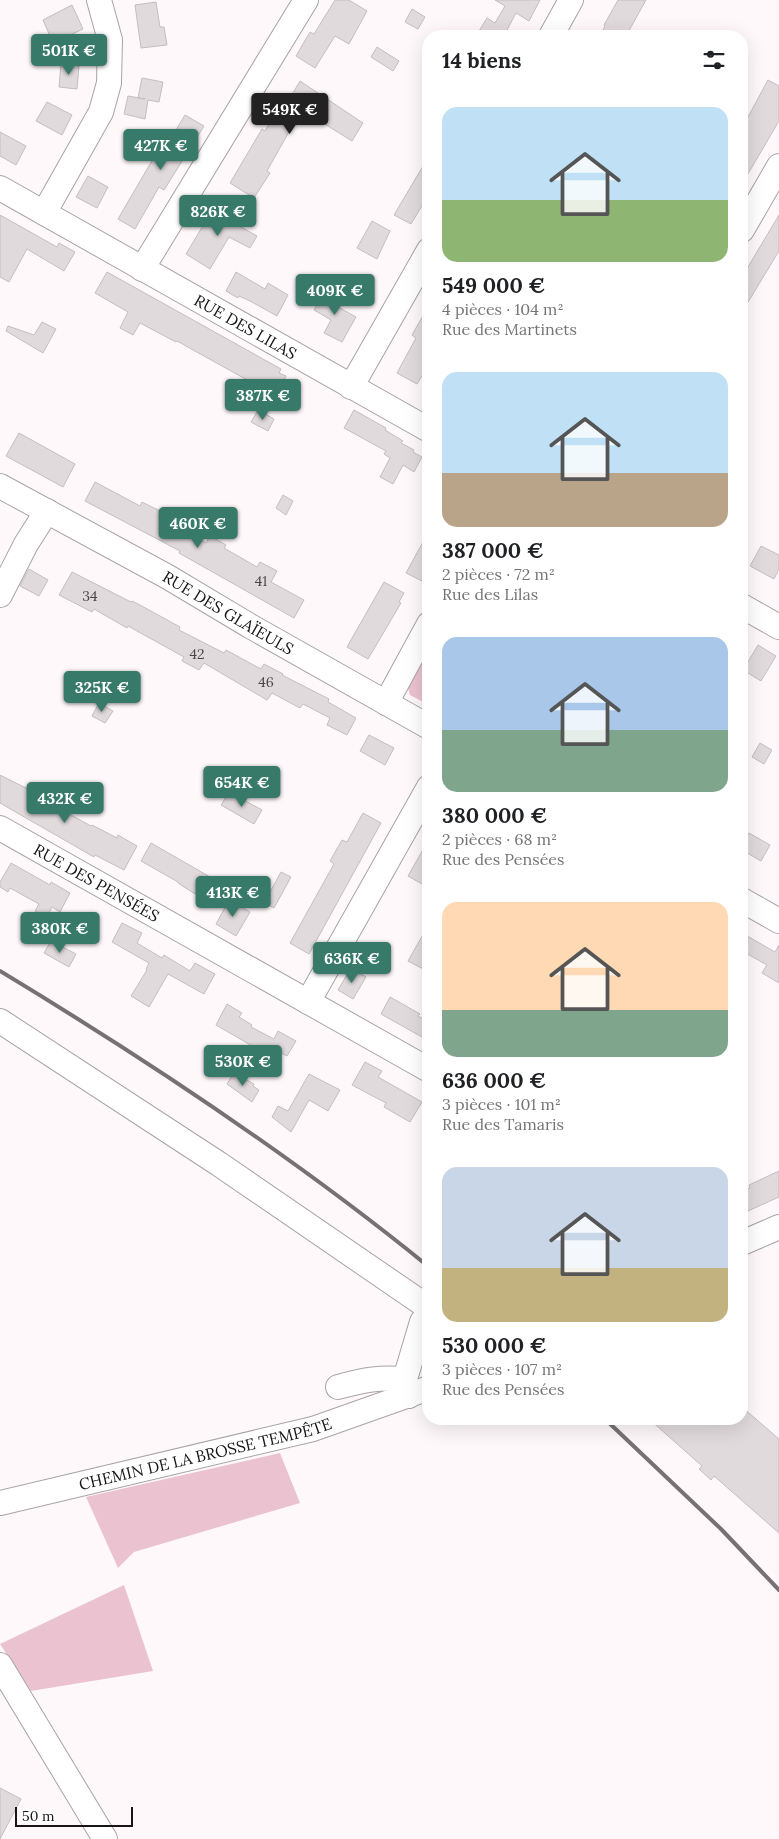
<!DOCTYPE html>
<html lang="fr">
<meta charset="utf-8">
<style>
body{margin:0;font-family:Lora,serif;background:#f2f2f2;color:#202124;height:100vh;display:flex;flex-direction:column;font-size:19px;white-space:nowrap}
*{box-sizing:border-box;margin:0}
p{font-size:16px;color:#757577}
.icon{flex:none;width:28px;height:28px;fill:none;stroke:currentColor;stroke-width:2;stroke-linecap:round;stroke-linejoin:round}
.map{position:relative;flex:1;overflow:hidden}
.drawer{position:absolute;left:422px;top:30px;width:326px;height:1395px;display:flex;flex-direction:column;background:#fff;border-radius:20px;box-shadow:0 5px 20px #0002}
.drawer>*{flex:none}
.scale{position:absolute;left:15px;bottom:12px;width:118px;box-sizing:border-box;padding-left:5px;border:2px solid #171516;border-top:0;font-size:14px;line-height:18px;white-space:nowrap;color:#171516;-webkit-text-stroke:4px #fff;paint-order:stroke}
.price{position:absolute;translate:-50% -42px;padding:0 11px;border-radius:5px;background:#387a6a;color:#fff;font-size:16px;line-height:32px;filter:drop-shadow(0 1px 2px #0008)}
.price::after{content:'';position:absolute;left:50%;top:30px;width:15px;height:11px;margin-left:-8px;background:inherit;clip-path:polygon(0 0,100% 0,50% 100%)}
.price.on{background:#222;color:#fff}
ul{padding:0;list-style:none}
li{display:grid;align-content:center;gap:10px;height:265px;padding:0 20px}
li span{display:grid;place-items:center;height:155px;border-radius:15px;color:#555}
li>.icon{margin-inline-start:auto}
span .icon{width:90px;height:90px;fill:#fffc;stroke-width:1}
li b{font-size:21px}
h2{display:flex;justify-content:space-between;align-items:center;height:60px;padding:0 20px;font-size:21px}
.map>svg:first-child{display:block}
</style>
<div class="map">
<svg width="779" height="1839" viewBox="0 0 779 1839">
<rect width="100%" height="100%" fill="#fff8fa"/>
<g fill="#ebc2d0">
<polygon points="423,658 429,662 429,705 410,695 407,685"/>
<polygon points="280,1453 300,1503 134,1552 118,1568 86,1497"/>
<polygon points="124,1585 153,1671 31,1691 0,1644"/>
</g>
<g fill="#e1dadc" stroke="#c4bec0">
<polygon points="335,0 349,0 367,11 349,44 335,36 315,68 296,56 310,32 314,34"/>
<polygon points="495,0 540,0 529,21 516,13 507,30 517,36 476,36 487,18 495,23 505,6"/>
<polygon points="618,0 646,0 626,36 600,36 605,26 604,25"/>
<polygon points="156,2 160,27 164,27 167,45 141,48 135,5"/>
<polygon points="72,5 83,29 53,43 43,20"/>
<polygon points="412,9 425,17 418,29 405,22"/>
<polygon points="377,47 399,61 393,71 371,57"/>
<polygon points="61,63 79,66 77,89 59,87"/>
<polygon points="142,78 163,82 159,102 148,100 145,119 124,114 128,96 145,99 138,98"/>
<polygon points="768,80 779,86 779,121 742,184 742,128"/>
<polygon points="300,81 363,123 352,141 307,113 305,117 299,114 267,171 270,173 254,198 230,183 262,129 265,131 272,119 276,122"/>
<polygon points="47,102 72,115 62,135 36,121"/>
<polygon points="185,115 204,126 164,190 159,187 135,229 118,219 157,152 161,155"/>
<polygon points="0,132 26,146 16,165 0,156"/>
<polygon points="429,156 429,194 411,224 394,215"/>
<polygon points="88,176 108,187 97,208 76,197"/>
<polygon points="216,204 238,217 234,223 257,236 250,248 229,237 210,269 186,254"/>
<polygon points="0,215 57,247 59,243 75,252 64,271 27,249 9,282 0,277"/>
<polygon points="779,215 779,251 742,312 742,277"/>
<polygon points="372,221 390,231 377,259 357,248"/>
<polygon points="107,272 281,369 279,373 286,376 276,396 177,341 176,342 140,323 133,335 120,328 128,312 95,293"/>
<polygon points="236,272 265,289 268,283 288,295 277,316 250,301 239,296 238,298 226,291"/>
<polygon points="326,290 342,299 338,307 356,317 342,342 324,333 331,320 314,310"/>
<polygon points="429,305 429,364 417,384 397,373 416,338 412,335"/>
<polygon points="42,322 56,329 43,353 6,331 8,326 34,335"/>
<polygon points="258,410 274,419 268,431 251,422"/>
<polygon points="354,410 386,428 385,430 403,441 401,443 414,450 413,452 422,457 414,472 403,465 393,484 380,477 390,458 384,454 386,451 344,428"/>
<polygon points="19,433 75,464 63,487 6,456"/>
<polygon points="95,482 140,506 142,502 176,519 173,525 206,543 210,536 226,545 224,548 257,567 260,562 277,571 271,582 304,600 294,618 179,553 180,551 85,501"/>
<polygon points="283,495 293,501 286,515 276,508"/>
<polygon points="429,531 429,573 424,582 406,573"/>
<polygon points="761,546 779,555 779,569 774,579 750,566"/>
<polygon points="29,569 48,580 39,596 20,586"/>
<polygon points="72,572 131,602 132,601 140,605 180,627 179,630 224,653 226,650 261,669 264,664 283,674 282,675 329,699 328,702 356,718 347,735 327,725 330,718 303,704 300,708 272,693 267,700 204,663 199,670 182,661 184,657 128,626 127,628 94,609 92,612 59,595"/>
<polygon points="384,582 404,593 399,602 401,603 368,659 347,647"/>
<polygon points="758,645 776,656 761,681 743,670"/>
<polygon points="99,703 113,711 105,723 92,716"/>
<polygon points="369,735 394,748 385,765 360,751"/>
<polygon points="760,743 772,750 764,764 752,757"/>
<polygon points="0,775 34,792 35,789 51,798 49,803 91,826 92,825 117,838 118,835 137,846 124,870 95,855 94,857 0,803"/>
<polygon points="229,792 262,810 254,824 221,805"/>
<polygon points="363,813 381,823 309,954 290,943 334,864 330,861 342,840 347,842"/>
<polygon points="749,833 770,845 761,861 742,850 742,845"/>
<polygon points="429,839 429,888 408,876"/>
<polygon points="151,843 217,881 208,896 197,890 195,894 178,883 178,882 141,861"/>
<polygon points="11,863 50,885 51,882 70,893 60,912 52,907 47,917 35,911 39,904 10,888 8,892 0,887 0,882"/>
<polygon points="281,872 291,877 274,908 264,903"/>
<polygon points="229,900 250,912 236,936 216,924"/>
<polygon points="122,923 142,933 137,943 162,958 164,955 190,971 195,963 215,974 204,994 168,974 149,1007 131,996 147,970 146,969 149,963 112,942"/>
<polygon points="429,924 429,972 408,961"/>
<polygon points="742,933 775,952 779,945 779,983 762,973 767,965 742,951"/>
<polygon points="51,941 76,954 69,967 44,953"/>
<polygon points="351,968 366,977 353,999 338,990"/>
<polygon points="390,997 420,1014 418,1016 429,1022 429,1041 381,1014"/>
<polygon points="227,1004 242,1013 239,1017 252,1025 251,1027 274,1039 278,1031 296,1041 287,1056 277,1051 273,1058 216,1025"/>
<polygon points="365,1062 382,1071 378,1077 422,1102 410,1122 384,1107 386,1103 352,1085"/>
<polygon points="234,1073 254,1084 253,1086 259,1090 252,1102 227,1084"/>
<polygon points="309,1074 340,1090 328,1111 309,1100 291,1132 272,1117 278,1106 288,1111"/>
<polygon points="779,1171 779,1197 748,1211 742,1199 742,1191 750,1188 749,1185"/>
<polygon points="742,1407 779,1439 779,1533 714,1476 711,1480 699,1469 702,1466 649,1419 742,1419"/>
<polygon points="0,1788 21,1799 0,1839"/>
</g>
<g fill="none" stroke-linecap="round" stroke-linejoin="round">
<defs>
<g id="minor">
<polyline points="551,36 571,0"/>
<path id="s1" d="M0,188L429,430"/>
<polyline points="44,213 101,112 109,83 110,40 99,0"/>
<polyline points="742,230 779,166"/>
<polyline points="142,269 306,0"/>
<polyline points="351,387 429,250"/>
<path id="s2" d="M0,486L168,577L250,626L429,727"/>
<polyline points="0,595 26,544 47,511"/>
<polyline points="742,606 779,627"/>
<polyline points="386,703 429,624"/>
<path id="s3" d="M0,828L429,1070"/>
<polyline points="742,900 779,921"/>
<polyline points="308,1002 429,787"/>
<polyline points="0,1021 219,1164 429,1308"/>
<polyline points="742,1243 779,1227"/>
<path d="M338,1387C364,1380 378,1377 405,1379"/>
<polyline points="409,1396 405,1379 422,1322 429,1312"/>
<path id="s4" d="M0,1503L313,1429L429,1388"/>
<polyline points="0,1665 105,1839"/>
</g>
</defs>
<use href="#minor" stroke="#aaa3a6" stroke-width="26"/>
<use href="#minor" stroke="#fff" stroke-width="24"/>
<g stroke="#767274" stroke-width="4">
<path d="M0,971C149,1061 294,1157 429,1267"/>
<polyline points="605,1419 721,1529 779,1590"/>
</g>
</g>
<g text-anchor="middle" dominant-baseline="central" stroke-width="4" stroke-linejoin="round" paint-order="stroke">
<g font-size="14" fill="#4a4648">
<text x="261" y="581">41</text>
<text x="90" y="596">34</text>
<text x="197" y="654">42</text>
<text x="266" y="682">46</text>
</g>
<g font-size="16" fill="#171516" stroke="#fff">
<text stroke="none"><textPath href="#s1" startOffset="282">RUE DES LILAS</textPath></text>
<text stroke="none"><textPath href="#s2" startOffset="261">RUE DES GLAÏEULS</textPath></text>
<text stroke="none"><textPath href="#s3" startOffset="111">RUE DES PENSÉES</textPath></text>
<text stroke="none"><textPath href="#s4" startOffset="211">CHEMIN DE LA BROSSE TEMPÊTE</textPath></text>
</g>
</g>
</svg>
<div class="scale">50 m</div>
<b class="price" style="left:69px;top:76px">501K €</b>
<b class="price on" style="left:290px;top:135px">549K €</b>
<b class="price" style="left:161px;top:171px">427K €</b>
<b class="price" style="left:218px;top:237px">826K €</b>
<b class="price" style="left:335px;top:316px">409K €</b>
<b class="price" style="left:263px;top:421px">387K €</b>
<b class="price" style="left:198px;top:549px">460K €</b>
<b class="price" style="left:102px;top:713px">325K €</b>
<b class="price" style="left:242px;top:808px">654K €</b>
<b class="price" style="left:65px;top:824px">432K €</b>
<b class="price" style="left:233px;top:918px">413K €</b>
<b class="price" style="left:60px;top:954px">380K €</b>
<b class="price" style="left:352px;top:984px">636K €</b>
<b class="price" style="left:243px;top:1087px">530K €</b>
<section class="drawer">
<h2>14 biens<svg class="icon" aria-label="filters" viewBox="0 0 24 24"><path d="M4 7h16M4 17h16"/><circle cx="9" cy="7" r="2"/><circle cx="15" cy="17" r="2"/></svg></h2>
<ul>
<li><span style="background:linear-gradient(#bfe0f5 60%,#8fb573 0)"><svg class="icon" aria-label="home" viewBox="0 0 24 24"><path d="M3 11l9-7 9 7M6 9v11h12V9"/></svg></span><div><b>549 000 €</b><p>4 pièces · 104 m²</p><p>Rue des Martinets</p></div></li>
<li><span style="background:linear-gradient(#bfe0f5 65%,#b9a48a 0)"><svg class="icon" aria-label="home" viewBox="0 0 24 24"><path d="M3 11l9-7 9 7M6 9v11h12V9"/></svg></span><div><b>387 000 €</b><p>2 pièces · 72 m²</p><p>Rue des Lilas</p></div></li>
<li><span style="background:linear-gradient(#a9c7e8 60%,#7fa58c 0)"><svg class="icon" aria-label="home" viewBox="0 0 24 24"><path d="M3 11l9-7 9 7M6 9v11h12V9"/></svg></span><div><b>380 000 €</b><p>2 pièces · 68 m²</p><p>Rue des Pensées</p></div></li>
<li><span style="background:linear-gradient(#ffd9b3 70%,#7fa58c 0)"><svg class="icon" aria-label="home" viewBox="0 0 24 24"><path d="M3 11l9-7 9 7M6 9v11h12V9"/></svg></span><div><b>636 000 €</b><p>3 pièces · 101 m²</p><p>Rue des Tamaris</p></div></li>
<li><span style="background:linear-gradient(#c9d6e8 65%,#c2b280 0)"><svg class="icon" aria-label="home" viewBox="0 0 24 24"><path d="M3 11l9-7 9 7M6 9v11h12V9"/></svg></span><div><b>530 000 €</b><p>3 pièces · 107 m²</p><p>Rue des Pensées</p></div></li>
</ul>
</section>
</div>
